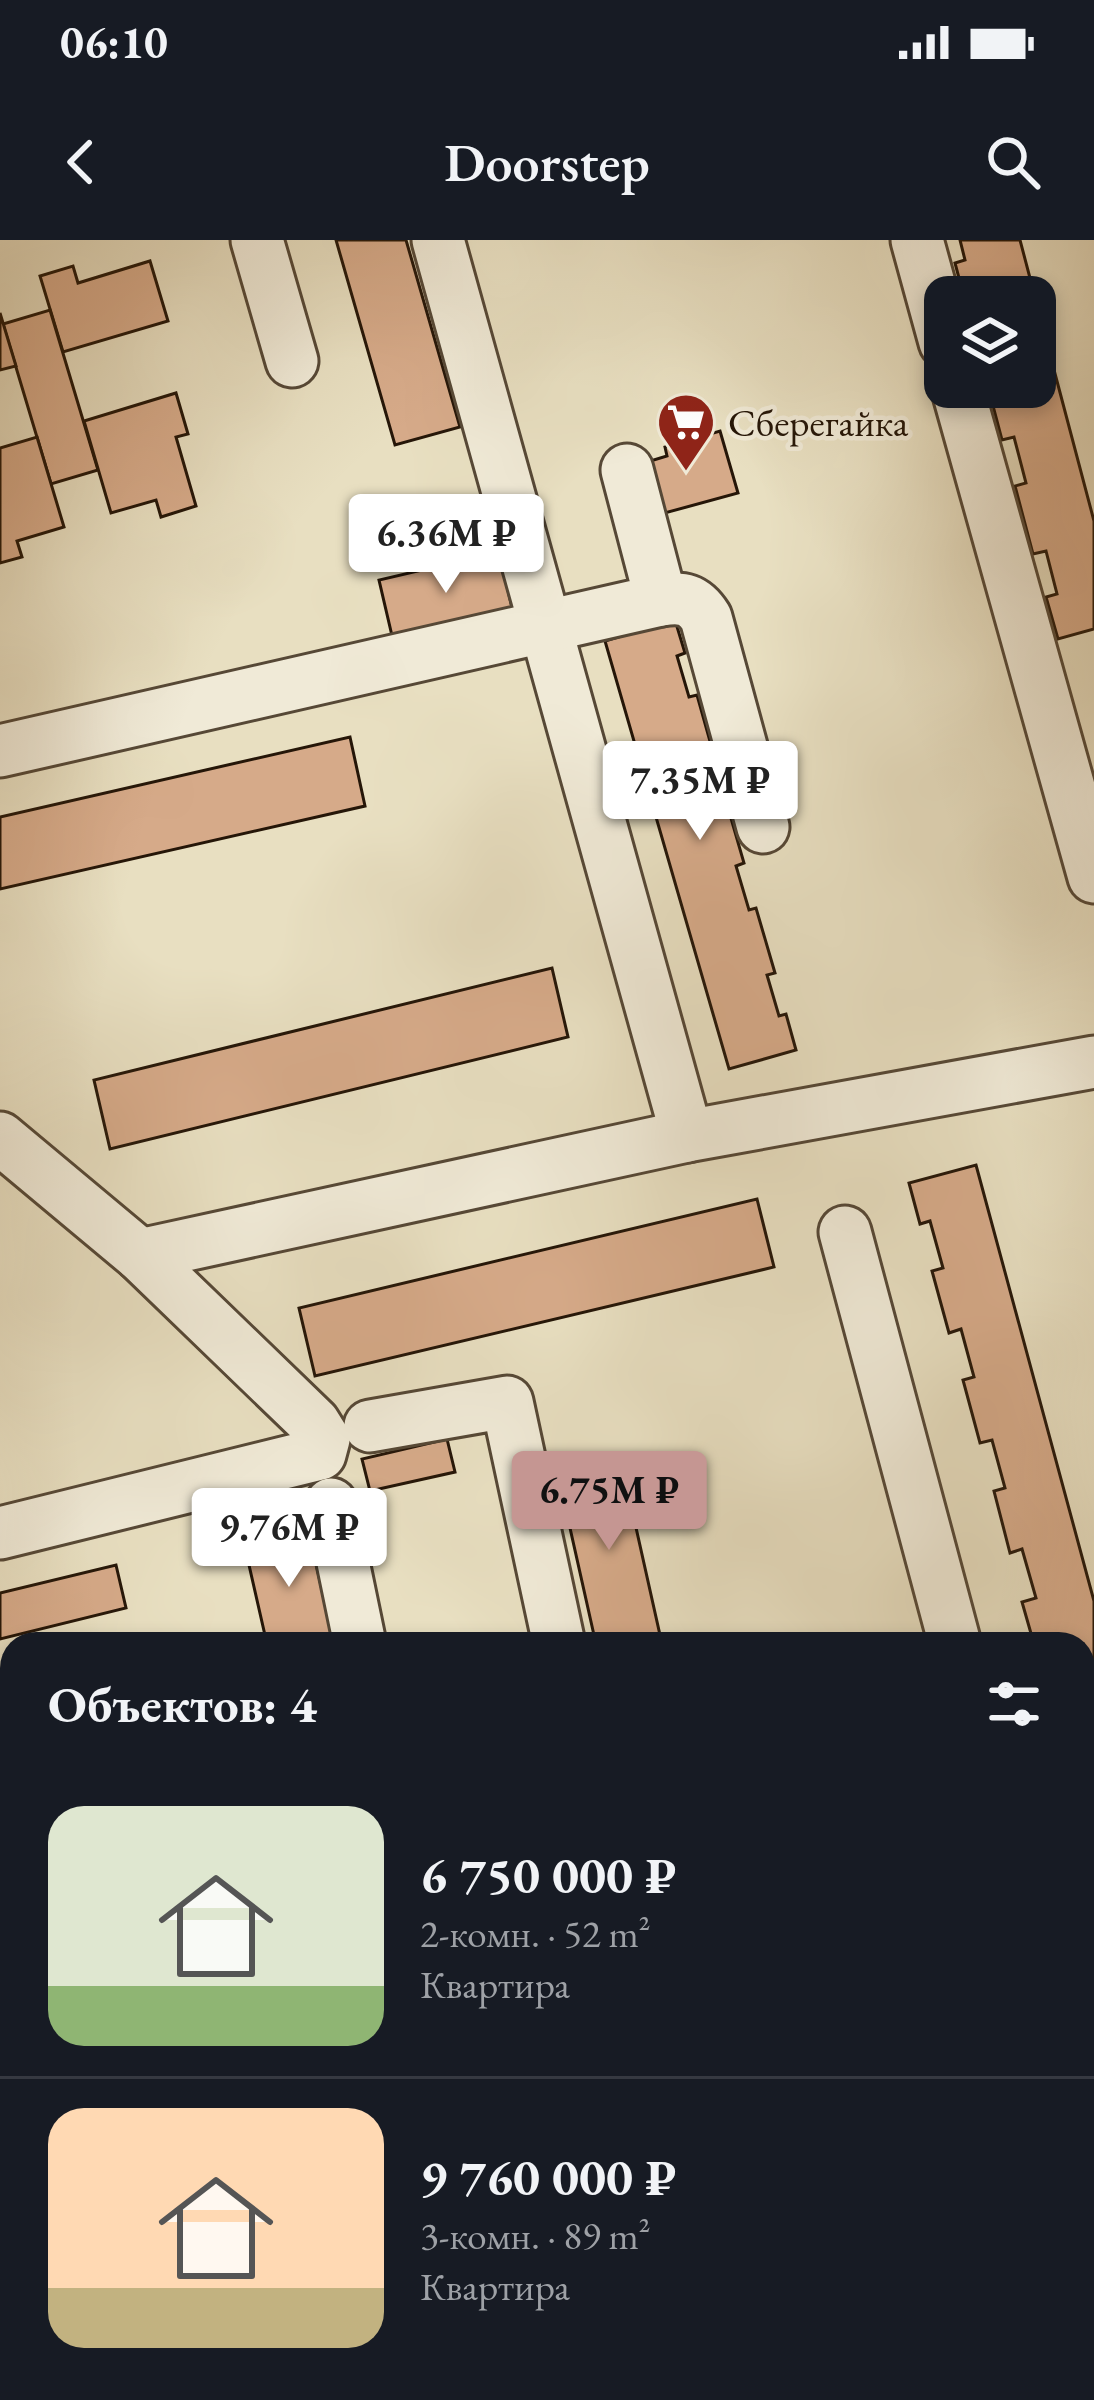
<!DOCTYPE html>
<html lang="ru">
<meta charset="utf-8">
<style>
body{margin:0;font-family:"EB Garamond",serif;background:#20242c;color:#f1f3f6;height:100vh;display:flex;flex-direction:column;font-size:45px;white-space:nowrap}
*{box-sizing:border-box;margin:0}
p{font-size:39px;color:#9ea1a6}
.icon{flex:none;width:66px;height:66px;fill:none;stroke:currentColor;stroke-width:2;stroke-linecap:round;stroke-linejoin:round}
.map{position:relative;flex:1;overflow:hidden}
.drawer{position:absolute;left:0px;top:1392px;width:1095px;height:768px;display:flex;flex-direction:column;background:#171b24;border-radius:36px 36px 0 0;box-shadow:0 6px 18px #0003}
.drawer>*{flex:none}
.tools{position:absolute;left:924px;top:36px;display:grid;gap:24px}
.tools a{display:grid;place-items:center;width:132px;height:132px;border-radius:24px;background:#171b24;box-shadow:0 6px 18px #0003;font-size:60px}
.price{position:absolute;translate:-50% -102px;padding:0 27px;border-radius:12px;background:#fff;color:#222;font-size:39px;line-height:78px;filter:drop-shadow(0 3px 6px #0008)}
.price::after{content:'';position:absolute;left:50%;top:72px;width:36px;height:27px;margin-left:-18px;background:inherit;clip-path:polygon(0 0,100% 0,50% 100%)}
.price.selected{background:#c59692;color:#111}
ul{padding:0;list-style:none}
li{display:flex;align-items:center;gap:36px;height:300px;padding:0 48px}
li+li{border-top:3px solid #363941}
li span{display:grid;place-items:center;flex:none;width:336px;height:240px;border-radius:36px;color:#555}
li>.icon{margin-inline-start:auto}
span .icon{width:144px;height:144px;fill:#fffc;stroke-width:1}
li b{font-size:51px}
h2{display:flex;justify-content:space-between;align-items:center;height:144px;padding:0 48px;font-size:51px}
.status{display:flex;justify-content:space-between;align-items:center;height:84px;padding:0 60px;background:#171b24;direction:ltr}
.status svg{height:33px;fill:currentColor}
header{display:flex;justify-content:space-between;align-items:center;height:156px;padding:0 48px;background:#171b24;font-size:54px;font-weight:600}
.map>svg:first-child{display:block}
</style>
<div class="status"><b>06:10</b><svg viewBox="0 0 49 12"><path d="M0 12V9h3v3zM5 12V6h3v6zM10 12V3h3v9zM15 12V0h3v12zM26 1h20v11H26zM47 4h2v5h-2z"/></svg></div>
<header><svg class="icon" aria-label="back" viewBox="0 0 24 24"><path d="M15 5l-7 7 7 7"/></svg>Doorstep<svg class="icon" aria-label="search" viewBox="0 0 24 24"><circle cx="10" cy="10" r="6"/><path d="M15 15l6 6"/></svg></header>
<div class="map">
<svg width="1094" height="2160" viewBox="0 0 1094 2160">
<rect width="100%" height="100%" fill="#e8dfc1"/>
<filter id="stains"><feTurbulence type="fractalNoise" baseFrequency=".00167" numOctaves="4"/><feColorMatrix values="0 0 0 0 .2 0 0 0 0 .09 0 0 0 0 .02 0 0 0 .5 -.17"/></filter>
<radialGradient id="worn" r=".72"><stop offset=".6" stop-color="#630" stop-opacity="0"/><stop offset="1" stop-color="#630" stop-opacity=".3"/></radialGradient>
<g fill="#d6aa89" stroke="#251608" stroke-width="3">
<polygon points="336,0 406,0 460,187 395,205"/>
<polygon points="960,0 1020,0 1035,57 964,57 955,23 965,20"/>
<polygon points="150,21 168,81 63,112 40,36 73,26 78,43"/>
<polygon points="1035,58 1094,281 1094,389 1058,399 1046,357 1057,354 1046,311 1033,314 1015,246 1026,243 1014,197 1002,200 988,147 1035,147"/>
<polygon points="50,70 98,230 51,244 3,84"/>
<polygon points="0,73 16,126 0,130"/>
<polygon points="176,153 188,194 176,197 196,266 161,277 156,260 111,273 84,181"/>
<polygon points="720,191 738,253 661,274 647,222 667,216 665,207"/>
<polygon points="37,197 64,287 17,301 22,317 0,323 0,208"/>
<polygon points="499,312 513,372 393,400 379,340"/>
<polygon points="675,380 685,413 677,416 689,457 697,455 715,519 707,522 719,563 726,561 744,623 736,626 749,670 756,668 775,733 767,735 779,776 786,774 796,810 729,829 605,401"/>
<polygon points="350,497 365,566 0,649 0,577"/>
<polygon points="552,728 568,797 110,909 94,840"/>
<polygon points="976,925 1094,1361 1094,1622 1084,1584 1092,1582 1083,1548 1083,1404 1034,1404 1022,1362 1036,1358 1022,1309 1010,1313 994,1251 1005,1248 992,1200 980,1203 963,1140 974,1137 961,1089 949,1093 932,1031 943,1028 930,981 920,984 909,943"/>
<polygon points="757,959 774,1027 315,1136 299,1068"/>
<polygon points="447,1199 455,1232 370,1251 362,1219"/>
<polygon points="620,1216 662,1404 596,1404 557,1230"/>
<polygon points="308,1288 334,1404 267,1404 244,1303"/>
<polygon points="116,1325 126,1368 0,1399 0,1353"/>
<polygon points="12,1469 12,1535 0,1538 0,1471"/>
<polygon points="12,1835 12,1894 0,1897 0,1838"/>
<polygon points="12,1894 12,1966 0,1968 0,1897"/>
<polygon points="1094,2057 1094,2126 1083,2128 1083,2059"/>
<polygon points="668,2148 846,2148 848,2160 614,2160"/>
<polygon points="922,2148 994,2148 940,2160 924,2160"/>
</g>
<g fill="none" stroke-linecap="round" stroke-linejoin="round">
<defs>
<g id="minor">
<polyline points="257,0 292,121"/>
<polyline points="438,0 687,896"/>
<polyline points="917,0 945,102"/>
<polyline points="957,147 1094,637"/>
<path d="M661,360C683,357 694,359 706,378L763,587"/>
<polyline points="0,511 661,360 627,230"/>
<polyline points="0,898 140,1015 314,1183 324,1199 320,1214 0,1293"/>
<polyline points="845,992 955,1404"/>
<polyline points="140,1015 687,896 1094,822"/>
<polyline points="370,1186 507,1162 559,1404"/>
<polyline points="331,1264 360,1404"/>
<polyline points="0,1572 12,1569"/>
<polyline points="0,1806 12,1803"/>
<polyline points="497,2148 500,2160"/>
<polyline points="1082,2160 1094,2158"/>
</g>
<g id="major">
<polyline points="1083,1931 1094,1929"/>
<polyline points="30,2160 85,2148"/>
</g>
</defs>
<use href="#minor" stroke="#564836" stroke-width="57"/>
<use href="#major" stroke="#251608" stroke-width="69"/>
<use href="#minor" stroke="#f0ead7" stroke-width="51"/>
<use href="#major" stroke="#e4c080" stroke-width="63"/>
</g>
<defs>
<symbol id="supermarket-pin" viewBox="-11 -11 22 30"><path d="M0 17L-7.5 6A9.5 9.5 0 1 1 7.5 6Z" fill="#8f2418" stroke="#f0ead7"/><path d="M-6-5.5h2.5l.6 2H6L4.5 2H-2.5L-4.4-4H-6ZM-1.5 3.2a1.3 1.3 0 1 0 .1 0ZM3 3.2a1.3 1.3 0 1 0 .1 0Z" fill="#fff"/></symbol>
</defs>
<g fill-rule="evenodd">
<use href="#supermarket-pin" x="653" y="149" width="66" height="90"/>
</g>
<g text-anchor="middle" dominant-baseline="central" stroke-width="9" stroke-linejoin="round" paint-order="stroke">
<g font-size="39" fill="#251608" stroke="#f0ead7" text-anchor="start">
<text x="728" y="182">Сберегайка</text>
</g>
</g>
<rect width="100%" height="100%" filter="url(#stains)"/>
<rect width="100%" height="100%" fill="url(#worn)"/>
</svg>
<div class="tools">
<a><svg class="icon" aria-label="layers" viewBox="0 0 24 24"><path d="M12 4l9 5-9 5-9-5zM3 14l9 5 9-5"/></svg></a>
</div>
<b class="price" style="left:446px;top:356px">6.36M ₽</b>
<b class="price" style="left:700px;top:603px">7.35M ₽</b>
<b class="price selected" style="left:609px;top:1313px">6.75M ₽</b>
<b class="price" style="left:289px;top:1350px">9.76M ₽</b>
<section class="drawer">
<h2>Объектов: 4<svg class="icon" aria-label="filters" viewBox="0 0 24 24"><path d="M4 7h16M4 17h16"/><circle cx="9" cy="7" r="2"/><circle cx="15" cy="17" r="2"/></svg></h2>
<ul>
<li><span style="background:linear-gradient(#dfe7d0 75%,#8fb573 0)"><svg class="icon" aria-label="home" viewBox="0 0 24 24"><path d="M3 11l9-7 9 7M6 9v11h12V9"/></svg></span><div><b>6 750 000 ₽</b><p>2-комн. · 52 m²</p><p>Квартира</p></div></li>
<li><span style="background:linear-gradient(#ffd9b3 75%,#c2b280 0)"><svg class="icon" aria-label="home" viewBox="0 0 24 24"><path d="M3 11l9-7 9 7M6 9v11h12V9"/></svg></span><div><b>9 760 000 ₽</b><p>3-комн. · 89 m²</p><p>Квартира</p></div></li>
</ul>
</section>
</div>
